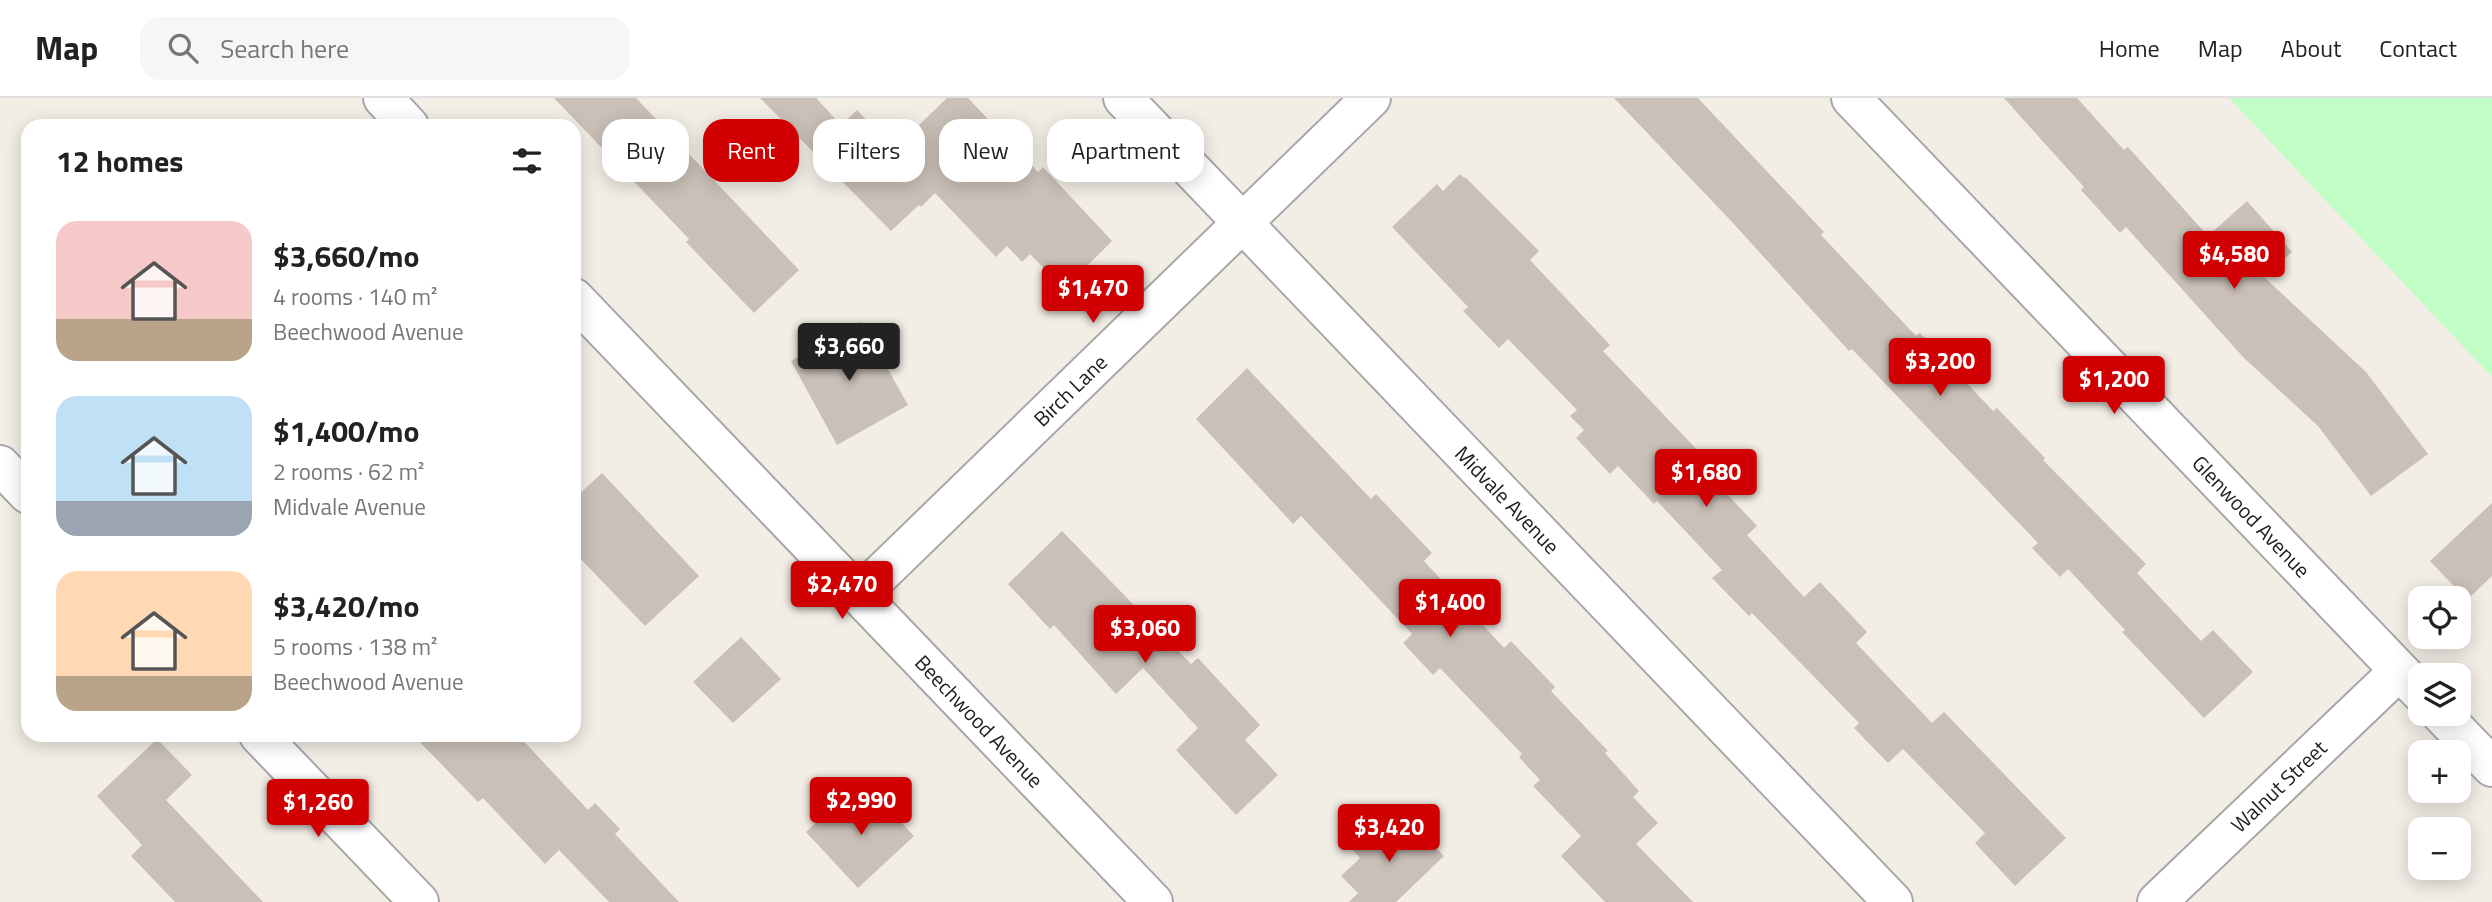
<!DOCTYPE html>
<meta charset="utf-8">
<style>
body{margin:0;font-family:"Titillium Web",sans-serif;background:#f6f6f6;color:#222;height:100vh;display:flex;flex-direction:column;font-size:26px;white-space:nowrap}
*{box-sizing:border-box;margin:0}
p{font-size:23px;color:#767676}
.icon{flex:none;width:38px;height:38px;fill:none;stroke:currentColor;stroke-width:2;stroke-linecap:round;stroke-linejoin:round}
.map{position:relative;flex:1;overflow:hidden}
.panel{position:absolute;left:21px;top:21px;width:560px;height:623px;display:flex;flex-direction:column;background:#fff;border-radius:21px;box-shadow:0 4px 18px #0003}
.panel>*{flex:none}
.guide{position:absolute;left:602px;top:21px;width:665px;height:63px;display:flex;gap:14px}
.tools{position:absolute;left:2408px;top:488px;display:grid;gap:14px}
.tools a{display:grid;place-items:center;width:63px;height:63px;border-radius:14px;background:#fff;box-shadow:0 4px 18px #0003;font-size:35px}
.price{position:absolute;translate:-50% -60px;padding:0 16px;border-radius:7px;background:#d00002;color:#fff;font-size:23px;line-height:46px;filter:drop-shadow(0 2px 4px #0008)}
.price::after{content:'';position:absolute;left:50%;top:42px;width:21px;height:16px;margin-left:-10px;background:inherit;clip-path:polygon(0 0,100% 0,50% 100%)}
.price.selected{background:#222;color:#fff}
ul{padding:0;list-style:none}
li{display:flex;align-items:center;gap:21px;height:175px;padding:0 35px}
li span{display:grid;place-items:center;flex:none;width:196px;height:140px;border-radius:21px;color:#555}
li>.icon{margin-inline-start:auto}
span .icon{width:84px;height:84px;fill:#fffc;stroke-width:1}
li b{font-size:30px}
h2{display:flex;justify-content:space-between;align-items:center;height:84px;padding:0 35px;font-size:30px}
.tag{padding:0 24px;border-radius:21px;background:#fff;box-shadow:0 4px 18px #0003;font-size:24px;line-height:63px}
.tag.selected{background:#d00002;color:#fff}
header{display:flex;align-items:center;gap:42px;box-sizing:border-box;height:98px;padding:0 35px;background:#fff;border-bottom:2px solid #e0e0e0}
header strong{font-size:33px}
nav{display:flex;gap:38px;margin-inline-start:auto;font-size:24px}
.search{width:490px;height:63px;background:#f6f6f6;display:flex;align-items:center;gap:18px;box-sizing:border-box;padding:0 24px;border-radius:21px;color:#767676;font-size:26px}
.map>svg:first-child{display:block}
</style>
<header>
<strong>Map</strong>
<div class="search"><svg class="icon" aria-label="search" viewBox="0 0 24 24"><circle cx="10" cy="10" r="6"/><path d="M15 15l6 6"/></svg>Search here</div>
<nav><a>Home</a><a>Map</a><a>About</a><a>Contact</a></nav>
</header>
<div class="map">
<svg width="2492" height="804" viewBox="0 0 2492 804">
<rect width="100%" height="100%" fill="#f2eee6"/>
<polygon fill="#c0fec5" points="2229,0 2492,0 2492,279"/>
<g fill="#cac0b8">
<polygon points="554,0 636,0 799,172 754,215 686,144 689,141"/>
<polygon points="760,0 816,0 841,27 857,12 894,51 947,0 968,0 1038,74 1043,69 1112,143 1064,191 1030,156 1022,164 1007,148 996,159 935,95 921,109 919,107 891,133"/>
<polygon points="1614,0 1698,0 1824,134 1821,137 1916,238 1920,235 1993,313 1997,310 2045,360 2043,362 2146,466 2137,475 2201,543 2213,532 2253,574 2204,620 2122,534 2125,532 2068,471 2060,479 2032,450 2038,445 1852,251 1849,253 1733,125"/>
<polygon points="2004,0 2077,0 2124,52 2128,49 2208,138 2247,103 2292,154 2264,179 2366,274 2428,356 2371,398 2318,328 2244,260 2126,129 2120,135 2081,92 2084,89"/>
<polygon points="1460,76 1464,80 1465,79 1539,153 1530,162 1610,247 1603,253 1703,358 1697,364 1757,428 1747,437 1804,499 1820,484 1867,534 1856,545 1932,625 1944,614 2066,740 2015,788 1975,745 1985,735 1903,651 1888,665 1854,630 1859,625 1752,515 1749,518 1712,480 1722,472 1657,403 1654,406 1618,368 1610,376 1576,340 1584,332 1570,318 1577,312 1508,241 1499,250 1463,213 1468,209 1392,129 1437,86 1443,93"/>
<polygon points="861,224 908,307 837,347 791,263"/>
<polygon points="1247,270 1371,401 1376,396 1432,455 1424,463 1504,550 1511,543 1555,589 1551,593 1608,653 1605,655 1639,693 1633,699 1658,725 1636,746 1693,804 1605,804 1561,758 1581,738 1533,688 1540,682 1519,659 1522,656 1440,570 1433,577 1403,545 1412,536 1301,418 1293,426 1196,321"/>
<polygon points="602,375 699,478 645,528 574,454 574,401"/>
<polygon points="2492,405 2492,478 2467,502 2430,463"/>
<polygon points="1062,433 1191,566 1198,560 1260,627 1245,642 1278,677 1236,717 1176,652 1198,630 1143,570 1116,596 1054,527 1050,531 1008,486"/>
<polygon points="741,539 781,581 733,625 693,584"/>
<polygon points="413,637 518,637 588,712 595,705 620,731 615,736 679,804 609,804 559,752 545,766 483,700 478,704"/>
<polygon points="157,641 192,677 166,702 263,804 175,804 131,758 142,747 97,698"/>
<polygon points="869,690 914,738 858,790 806,734 835,707 842,715"/>
<polygon points="1380,719 1405,746 1419,732 1444,758 1396,804 1349,804 1358,795 1341,778 1360,760 1350,749"/>
</g>
<g fill="none" stroke-linecap="round" stroke-linejoin="round">
<defs>
<g id="street">
<polyline points="383,0 409,28"/>
<path id="s1" d="M1123,0L1893,804"/>
<path id="s2" d="M1851,0L2420,594"/>
<path id="s3" d="M574,200L1153,804"/>
<polyline points="0,367 28,396"/>
<path id="s4" d="M859,497L1371,0"/>
<polyline points="2441,616 2492,669"/>
<polyline points="259,637 419,804"/>
<path id="s5" d="M2157,804L2399,573"/>
</g>
</defs>
<use href="#street" stroke="#a7a7a7" stroke-width="42"/>
<use href="#street" stroke="#fff" stroke-width="38"/>
</g>
<g text-anchor="middle" dominant-baseline="central" stroke-width="5" stroke-linejoin="round" paint-order="stroke">
<g font-size="21" fill="#202020" stroke="#fff">
<text stroke="none"><textPath href="#s4" startOffset="294">Birch Lane</textPath></text>
<text stroke="none"><textPath href="#s1" startOffset="556">Midvale Avenue</textPath></text>
<text stroke="none"><textPath href="#s2" startOffset="579">Glenwood Avenue</textPath></text>
<text stroke="none"><textPath href="#s3" startOffset="586">Beechwood Avenue</textPath></text>
<text stroke="none"><textPath href="#s5" startOffset="168">Walnut Street</textPath></text>
</g>
</g>
</svg>
<div class="tools">
<a><svg class="icon" aria-label="locate" viewBox="0 0 24 24"><circle cx="12" cy="12" r="6"/><path d="M12 2v4M12 18v4M2 12h4M18 12h4"/></svg></a>
<a><svg class="icon" aria-label="layers" viewBox="0 0 24 24"><path d="M12 4l9 5-9 5-9-5zM3 14l9 5 9-5"/></svg></a>
<a>+</a>
<a>−</a>
</div>
<b class="price" style="left:2234px;top:193px">$4,580</b>
<b class="price" style="left:1093px;top:227px">$1,470</b>
<b class="price selected" style="left:849px;top:285px">$3,660</b>
<b class="price" style="left:1940px;top:300px">$3,200</b>
<b class="price" style="left:2114px;top:318px">$1,200</b>
<b class="price" style="left:1706px;top:411px">$1,680</b>
<b class="price" style="left:842px;top:523px">$2,470</b>
<b class="price" style="left:1450px;top:541px">$1,400</b>
<b class="price" style="left:1145px;top:567px">$3,060</b>
<b class="price" style="left:861px;top:739px">$2,990</b>
<b class="price" style="left:318px;top:741px">$1,260</b>
<b class="price" style="left:1389px;top:766px">$3,420</b>
<div class="guide">
<a class="tag">Buy</a>
<a class="tag selected">Rent</a>
<a class="tag">Filters</a>
<a class="tag">New</a>
<a class="tag">Apartment</a>
</div>
<section class="panel">
<h2>12 homes<svg class="icon" aria-label="filters" viewBox="0 0 24 24"><path d="M4 7h16M4 17h16"/><circle cx="9" cy="7" r="2"/><circle cx="15" cy="17" r="2"/></svg></h2>
<ul>
<li><span style="background:linear-gradient(#f6c9c9 70%,#b9a48a 0)"><svg class="icon" aria-label="home" viewBox="0 0 24 24"><path d="M3 11l9-7 9 7M6 9v11h12V9"/></svg></span><div><b>$3,660/mo</b><p>4 rooms · 140 m²</p><p>Beechwood Avenue</p></div></li>
<li><span style="background:linear-gradient(#bfe0f5 75%,#9aa5b1 0)"><svg class="icon" aria-label="home" viewBox="0 0 24 24"><path d="M3 11l9-7 9 7M6 9v11h12V9"/></svg></span><div><b>$1,400/mo</b><p>2 rooms · 62 m²</p><p>Midvale Avenue</p></div></li>
<li><span style="background:linear-gradient(#ffd9b3 75%,#b9a48a 0)"><svg class="icon" aria-label="home" viewBox="0 0 24 24"><path d="M3 11l9-7 9 7M6 9v11h12V9"/></svg></span><div><b>$3,420/mo</b><p>5 rooms · 138 m²</p><p>Beechwood Avenue</p></div></li>
</ul>
</section>
</div>
